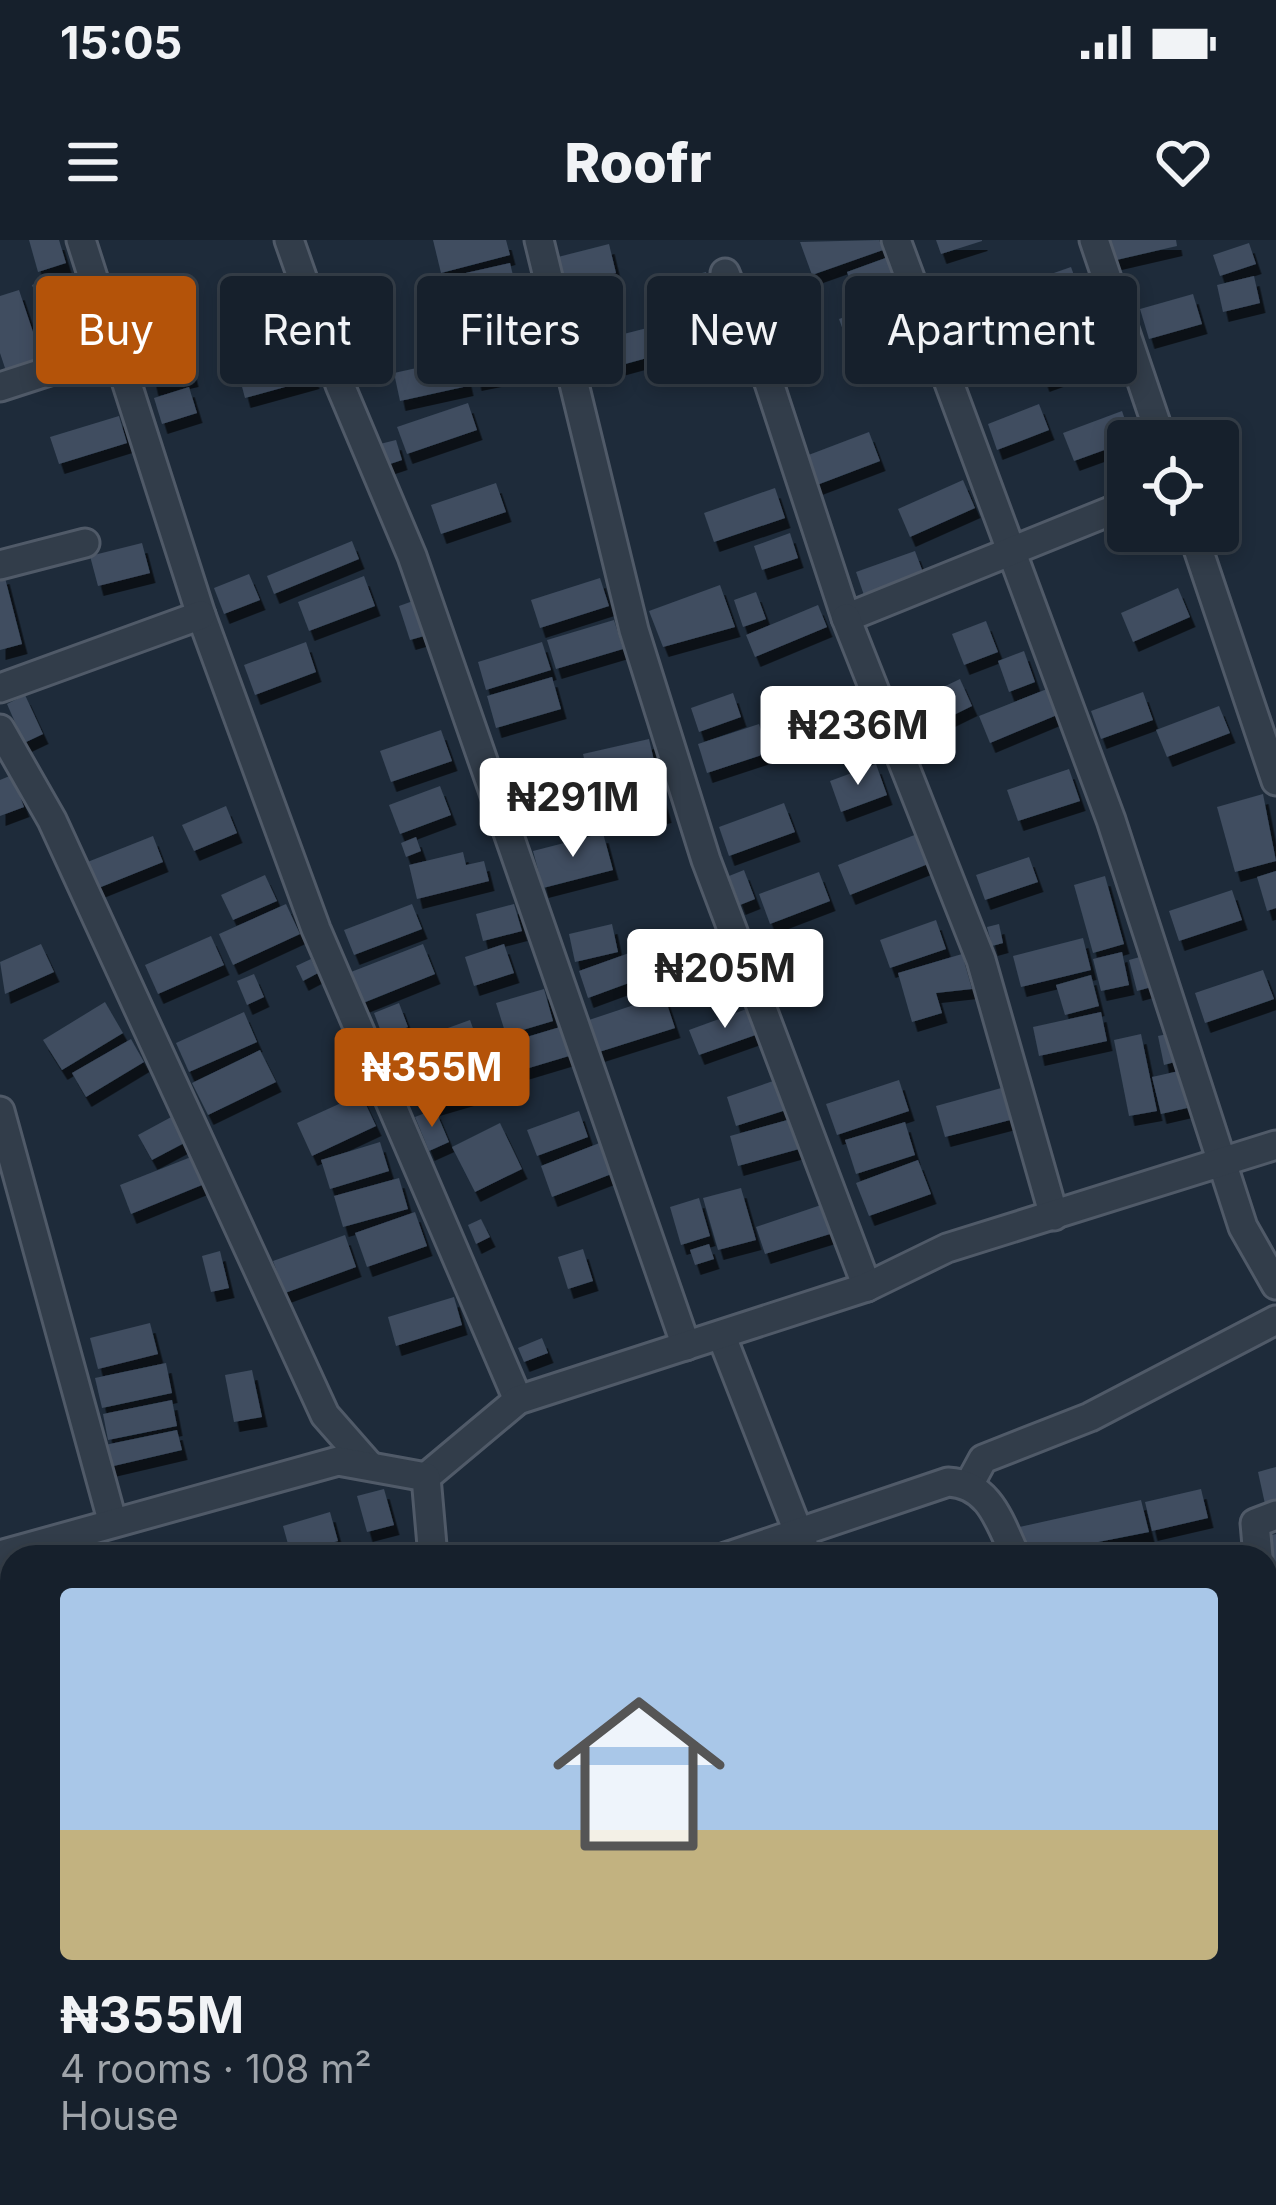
<!DOCTYPE html>
<meta charset="utf-8">
<style>
body{margin:0;font-family:Inter,sans-serif;background:#1f2834;color:#f1f3f6;height:100vh;display:flex;flex-direction:column;font-size:45px;white-space:nowrap}
*{box-sizing:border-box;margin:0}
p{font-size:39px;color:#9ea3a9}
.icon{flex:none;width:66px;height:66px;fill:none;stroke:currentColor;stroke-width:2;stroke-linecap:round;stroke-linejoin:round}
.map{position:relative;flex:1;overflow:hidden}
.drawer{position:absolute;left:0px;top:1305px;width:1278px;height:660px;display:flex;flex-direction:column;background:#16202c;border-radius:36px 36px 0 0;box-shadow:0 6px 18px #0003,0 0 0 3px #353e48}
.drawer>*{flex:none}
.guide{position:absolute;left:36px;top:36px;width:1206px;height:108px;display:flex;gap:24px}
.tools{position:absolute;left:1107px;top:180px;display:grid;gap:24px}
.tools a{display:grid;place-items:center;width:132px;height:132px;border-radius:12px;background:#16202c;box-shadow:0 6px 18px #0003,0 0 0 3px #353e48;font-size:60px}
.price{position:absolute;translate:-50% -102px;padding:0 27px;border-radius:12px;background:#fff;color:#222;font-size:39px;line-height:78px;filter:drop-shadow(0 3px 6px #0008)}
.price::after{content:'';position:absolute;left:50%;top:72px;width:36px;height:27px;margin-left:-18px;background:inherit;clip-path:polygon(0 0,100% 0,50% 100%)}
.price.current{background:#b45309;color:#fff}
ul{padding:0;list-style:none}
li{display:grid;align-content:center;gap:24px;height:636px;padding:0 60px}
li+li{border-top:3px solid #353e48}
li span{display:grid;place-items:center;height:372px;border-radius:12px;color:#555}
li>.icon{margin-inline-start:auto}
span .icon{width:216px;height:216px;fill:#fffc;stroke-width:1}
li b{font-size:51px}
.pill{padding:0 42px;border-radius:12px;background:#16202c;box-shadow:0 6px 18px #0003,0 0 0 3px #353e48;font-size:42px;line-height:108px}
.pill.current{background:#b45309;color:#fff}
.status{display:flex;justify-content:space-between;align-items:center;height:84px;padding:0 60px;background:#16202c;direction:ltr}
.status svg{height:33px;fill:currentColor}
header{display:flex;justify-content:space-between;align-items:center;height:156px;padding:0 60px;background:#16202c;font-size:54px;font-weight:800}
.map>svg:first-child{display:block}
</style>
<div class="status"><b>15:05</b><svg viewBox="0 0 49 12"><path d="M0 12V9h3v3zM5 12V6h3v6zM10 12V3h3v9zM15 12V0h3v12zM26 1h20v11H26zM47 4h2v5h-2z"/></svg></div>
<header><svg class="icon" aria-label="menu" viewBox="0 0 24 24"><path d="M4 6h16M4 12h16M4 18h16"/></svg>Roofr<svg class="icon" aria-label="heart" viewBox="0 0 24 24"><path d="M12 20l-8-8c-3-5 5-10 8-4 3-6 11-1 8 4z"/></svg></header>
<div class="map">
<svg width="1276" height="1965" viewBox="0 0 1276 1965">
<defs>
<filter id="shadow"><feDropShadow dx="5.5" dy="10" stdDeviation="0" flood-color="#0009"/></filter>
</defs>
<rect width="100%" height="100%" fill="#1e2b3a"/>
<g fill="#3f4d60" filter="url(#shadow)">
<polygon points="29,0 59,0 66,23 38,32"/>
<polygon points="433,0 506,0 510,15 441,33"/>
<polygon points="879,0 883,10 812,35 800,2"/>
<polygon points="936,0 982,0 982,1 941,14"/>
<polygon points="1106,0 1176,0 1177,6 1112,21"/>
<polygon points="1249,3 1256,24 1220,36 1213,15"/>
<polygon points="609,4 616,33 562,47 554,18"/>
<polygon points="891,16 900,42 857,58 847,32"/>
<polygon points="510,23 518,56 455,70 448,37"/>
<polygon points="1071,27 1081,55 1023,75 1014,47"/>
<polygon points="706,32 712,59 674,69 667,42"/>
<polygon points="62,33 79,76 49,88 32,45"/>
<polygon points="1254,36 1260,63 1223,72 1217,45"/>
<polygon points="1006,43 1016,68 952,93 943,68"/>
<polygon points="19,50 42,119 6,131 0,113 0,56"/>
<polygon points="1193,54 1202,84 1149,99 1140,69"/>
<polygon points="346,57 351,84 335,87 330,60"/>
<polygon points="899,59 908,87 849,107 839,79"/>
<polygon points="1078,63 1087,87 1034,108 1025,83"/>
<polygon points="295,67 304,101 234,120 225,86"/>
<polygon points="651,87 658,115 585,135 577,106"/>
<polygon points="1094,90 1105,120 1044,142 1033,112"/>
<polygon points="541,100 545,128 512,134 507,105"/>
<polygon points="186,108 193,137 153,146 146,117"/>
<polygon points="305,108 314,139 245,158 237,128"/>
<polygon points="501,108 506,135 476,141 471,113"/>
<polygon points="462,118 468,146 400,161 394,133"/>
<polygon points="189,147 197,173 162,184 154,158"/>
<polygon points="468,163 477,190 407,214 397,187"/>
<polygon points="1039,164 1049,190 997,210 988,184"/>
<polygon points="1122,171 1132,200 1074,221 1063,193"/>
<polygon points="119,176 127,203 59,224 50,197"/>
<polygon points="869,192 880,221 809,248 798,219"/>
<polygon points="396,200 402,220 387,225 380,204"/>
<polygon points="963,240 975,268 910,297 898,269"/>
<polygon points="496,243 506,272 441,294 431,265"/>
<polygon points="775,248 785,278 714,302 704,273"/>
<polygon points="790,293 798,318 762,330 754,306"/>
<polygon points="352,301 359,319 274,354 267,336"/>
<polygon points="142,303 150,333 98,346 90,316"/>
<polygon points="915,311 927,343 867,364 856,332"/>
<polygon points="4,334 22,404 0,410 0,335"/>
<polygon points="249,334 260,360 224,374 214,348"/>
<polygon points="364,336 375,366 309,391 298,362"/>
<polygon points="600,338 609,366 540,388 531,360"/>
<polygon points="720,345 735,387 663,407 649,371"/>
<polygon points="1178,348 1190,377 1133,402 1121,373"/>
<polygon points="756,352 766,379 743,387 734,360"/>
<polygon points="413,361 424,396 410,400 399,366"/>
<polygon points="818,365 827,387 755,417 746,395"/>
<polygon points="614,380 623,409 556,429 547,400"/>
<polygon points="986,381 998,412 964,425 952,394"/>
<polygon points="306,402 316,432 255,455 244,425"/>
<polygon points="542,402 551,430 486,450 478,422"/>
<polygon points="1024,411 1035,442 1009,452 998,421"/>
<polygon points="552,437 561,469 496,488 487,456"/>
<polygon points="960,439 972,466 915,494 902,467"/>
<polygon points="1047,449 1057,475 990,503 979,476"/>
<polygon points="1143,452 1153,480 1101,499 1091,471"/>
<polygon points="733,453 741,477 699,492 691,468"/>
<polygon points="25,455 43,494 24,503 7,464"/>
<polygon points="1219,466 1230,493 1167,517 1156,490"/>
<polygon points="759,484 768,513 707,533 698,504"/>
<polygon points="441,490 452,521 391,542 380,511"/>
<polygon points="649,499 656,529 590,544 583,514"/>
<polygon points="876,524 887,555 841,572 830,541"/>
<polygon points="1069,529 1080,561 1018,581 1007,550"/>
<polygon points="12,535 24,567 0,576 0,540"/>
<polygon points="440,546 451,575 400,594 389,565"/>
<polygon points="659,547 666,573 624,583 617,558"/>
<polygon points="1263,554 1276,621 1235,632 1217,567"/>
<polygon points="784,563 795,592 729,616 719,587"/>
<polygon points="226,566 237,593 194,611 182,585"/>
<polygon points="603,593 613,630 543,648 533,611"/>
<polygon points="917,594 928,624 850,655 838,625"/>
<polygon points="153,596 163,622 96,649 85,623"/>
<polygon points="416,597 421,611 406,617 401,603"/>
<polygon points="463,612 466,625 484,621 489,641 417,659 409,625"/>
<polygon points="1029,617 1038,642 985,660 976,635"/>
<polygon points="744,630 755,659 740,665 729,636"/>
<polygon points="1276,631 1276,668 1267,671 1257,637"/>
<polygon points="819,632 830,661 770,684 759,654"/>
<polygon points="265,635 277,661 233,680 221,655"/>
<polygon points="1105,636 1124,704 1093,713 1074,645"/>
<polygon points="1232,650 1242,680 1179,701 1169,671"/>
<polygon points="286,664 300,694 233,725 219,694"/>
<polygon points="412,664 422,689 354,715 344,690"/>
<polygon points="514,664 522,691 483,701 476,674"/>
<polygon points="936,680 946,709 890,728 880,700"/>
<polygon points="612,684 618,712 575,722 569,694"/>
<polygon points="999,684 1003,703 992,706 987,687"/>
<polygon points="211,696 224,725 158,754 145,725"/>
<polygon points="1083,698 1091,730 1021,747 1013,716"/>
<polygon points="41,704 54,732 5,754 0,722"/>
<polygon points="423,704 435,734 363,763 351,732"/>
<polygon points="504,704 514,733 474,746 465,717"/>
<polygon points="646,707 656,733 588,758 579,731"/>
<polygon points="1122,712 1129,745 1101,751 1093,719"/>
<polygon points="962,714 972,749 936,753 942,773 912,782 898,733"/>
<polygon points="1147,715 1155,746 1137,751 1129,720"/>
<polygon points="311,719 318,733 303,741 296,726"/>
<polygon points="1263,730 1274,759 1205,783 1195,753"/>
<polygon points="254,734 264,757 247,765 237,741"/>
<polygon points="1091,735 1099,766 1065,775 1056,745"/>
<polygon points="544,749 553,781 506,795 496,763"/>
<polygon points="664,755 675,788 599,812 589,780"/>
<polygon points="105,762 123,793 62,830 43,800"/>
<polygon points="399,763 408,787 383,797 374,773"/>
<polygon points="752,767 761,793 699,815 689,790"/>
<polygon points="244,772 257,802 189,832 176,803"/>
<polygon points="1101,772 1107,801 1039,816 1033,787"/>
<polygon points="470,780 481,810 412,834 401,805"/>
<polygon points="560,787 569,816 509,834 500,805"/>
<polygon points="1172,793 1178,821 1164,825 1158,796"/>
<polygon points="1141,794 1157,871 1129,876 1114,800"/>
<polygon points="131,799 144,822 86,857 72,833"/>
<polygon points="260,810 276,842 208,875 192,843"/>
<polygon points="481,824 489,850 424,869 417,843"/>
<polygon points="1179,831 1187,868 1161,874 1152,837"/>
<polygon points="776,840 786,870 736,886 727,857"/>
<polygon points="899,840 909,871 837,895 826,864"/>
<polygon points="1005,847 1014,879 945,897 936,866"/>
<polygon points="361,854 376,886 312,916 297,883"/>
<polygon points="435,869 449,902 429,911 415,877"/>
<polygon points="579,871 588,897 537,916 527,890"/>
<polygon points="175,875 188,901 152,920 138,895"/>
<polygon points="791,879 799,909 738,926 730,896"/>
<polygon points="905,882 915,915 856,934 845,900"/>
<polygon points="500,883 522,929 475,952 452,907"/>
<polygon points="380,902 389,931 330,949 321,920"/>
<polygon points="602,902 614,933 552,957 541,926"/>
<polygon points="191,917 202,945 131,974 120,945"/>
<polygon points="918,920 931,954 869,976 856,943"/>
<polygon points="399,938 408,969 343,987 334,956"/>
<polygon points="741,948 756,1000 718,1010 703,958"/>
<polygon points="699,958 710,996 681,1005 670,967"/>
<polygon points="821,965 830,994 765,1014 756,987"/>
<polygon points="415,972 427,1006 367,1027 355,993"/>
<polygon points="481,979 490,997 476,1004 468,985"/>
<polygon points="345,995 356,1027 285,1053 273,1021"/>
<polygon points="709,1004 714,1019 695,1025 690,1010"/>
<polygon points="583,1009 593,1041 568,1049 558,1017"/>
<polygon points="220,1011 229,1048 211,1052 202,1016"/>
<polygon points="454,1057 462,1085 396,1106 388,1077"/>
<polygon points="150,1083 158,1114 98,1129 90,1098"/>
<polygon points="542,1098 548,1113 524,1122 518,1108"/>
<polygon points="166,1123 172,1153 102,1168 95,1138"/>
<polygon points="252,1130 262,1177 234,1182 225,1135"/>
<polygon points="172,1160 177,1186 108,1200 103,1174"/>
<polygon points="177,1190 182,1210 105,1228 100,1206"/>
<polygon points="1276,1227 1276,1271 1267,1273 1258,1232"/>
<polygon points="384,1249 394,1285 367,1292 357,1256"/>
<polygon points="1201,1249 1208,1278 1152,1291 1145,1262"/>
<polygon points="1141,1260 1149,1292 1022,1317 1015,1288"/>
<polygon points="330,1272 338,1301 291,1315 283,1286"/>
<polygon points="1276,1294 1276,1347 1274,1347 1262,1297"/>
<polygon points="1276,1599 1276,1622 1266,1625 1266,1601"/>
<polygon points="1276,1646 1276,1669 1266,1672 1266,1648"/>
<polygon points="12,1659 12,1699 0,1703 0,1663"/>
<polygon points="12,1739 12,1796 11,1796 0,1743"/>
<polygon points="9,1826 12,1872 3,1875 0,1829"/>
<polygon points="5,1923 12,1953 16,1965 0,1965 0,1924"/>
<polygon points="22,1953 50,1953 53,1965 25,1965"/>
<polygon points="78,1953 124,1953 128,1965 58,1965 56,1960"/>
<polygon points="235,1953 241,1953 245,1965 196,1965"/>
<polygon points="248,1953 279,1953 282,1965 251,1965"/>
<polygon points="299,1953 328,1953 330,1959 302,1965"/>
<polygon points="406,1953 409,1965 381,1965 380,1960"/>
<polygon points="427,1953 461,1953 465,1965 431,1965"/>
<polygon points="715,1953 781,1953 783,1961 718,1965"/>
</g>
<g fill="none" stroke-linecap="round" stroke-linejoin="round">
<defs>
<g id="minor">
<polyline points="81,0 201,375 316,689 518,1160"/>
<polyline points="289,0 340,145 412,316 686,1106"/>
<polyline points="539,0 634,390 706,620 867,1047"/>
<polyline points="896,0 1111,580 1243,987 1276,1045"/>
<polyline points="1094,0 1162,201"/>
<polyline points="725,33 769,143 846,378 1128,264"/>
<polyline points="0,147 117,109"/>
<polyline points="1192,291 1276,541"/>
<polyline points="0,325 85,303"/>
<polyline points="846,378 981,720 1054,976"/>
<polyline points="0,448 201,375"/>
<polyline points="0,489 52,580 325,1175 368,1224"/>
<polyline points="0,871 112,1280"/>
<polyline points="722,1097 808,1317"/>
<polyline points="426,1237 518,1160 867,1047 947,1008 1276,905"/>
<polyline points="970,1243 983,1219 1090,1177 1276,1080"/>
<polyline points="0,1315 338,1221 426,1237 433,1317"/>
<path d="M726,1317L948,1242C990,1244 1000,1283 1016,1317"/>
<polyline points="1258,1317 1255,1283 1276,1275"/>
<polyline points="1266,1355 1276,1398"/>
<polyline points="0,1470 12,1497"/>
<polyline points="0,1720 12,1715"/>
<polyline points="1266,1788 1276,1785"/>
<polyline points="148,1953 152,1965"/>
<polyline points="595,1953 597,1965"/>
<polyline points="801,1953 804,1965"/>
<polyline points="987,1953 989,1965"/>
<polyline points="1169,1953 1171,1965"/>
</g>
</defs>
<use href="#minor" stroke="#505a68" stroke-width="33"/>
<use href="#minor" stroke="#323d4a" stroke-width="27"/>
</g>
</svg>
<div class="tools">
<a><svg class="icon" aria-label="locate" viewBox="0 0 24 24"><circle cx="12" cy="12" r="6"/><path d="M12 2v4M12 18v4M2 12h4M18 12h4"/></svg></a>
</div>
<b class="price" style="left:858px;top:548px">₦236M</b>
<b class="price" style="left:573px;top:620px">₦291M</b>
<b class="price" style="left:725px;top:791px">₦205M</b>
<b class="price current" style="left:432px;top:890px">₦355M</b>
<div class="guide">
<a class="pill current">Buy</a>
<a class="pill">Rent</a>
<a class="pill">Filters</a>
<a class="pill">New</a>
<a class="pill">Apartment</a>
</div>
<section class="drawer">
<ul>
<li><span style="background:linear-gradient(#a9c7e8 65%,#c2b280 0)"><svg class="icon" aria-label="home" viewBox="0 0 24 24"><path d="M3 11l9-7 9 7M6 9v11h12V9"/></svg></span><div><b>₦355M</b><p>4 rooms · 108 m²</p><p>House</p></div></li>
</ul>
</section>
</div>
